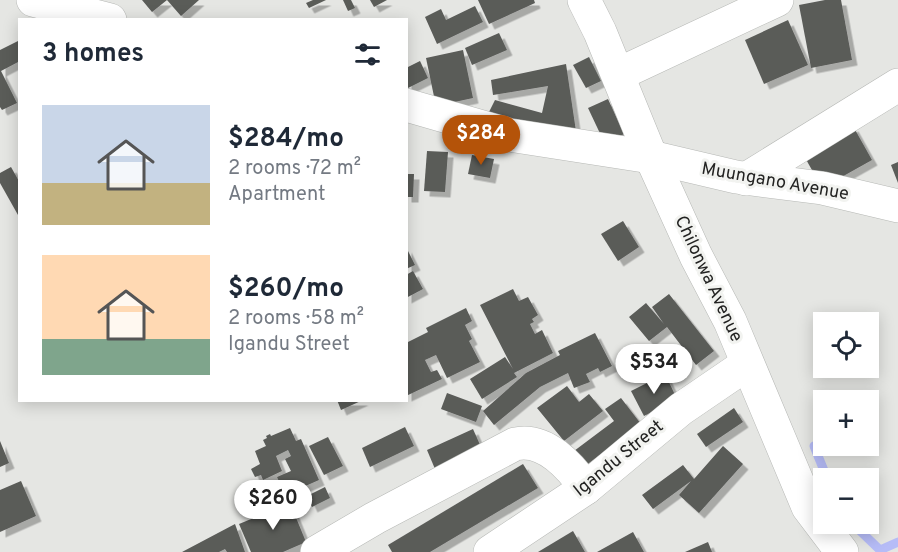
<!DOCTYPE html>
<meta charset="utf-8">
<style>
body{margin:0;font-family:Overpass,sans-serif;background:#f6f6f7;color:#1f2937;height:100vh;display:flex;flex-direction:column;font-size:22px;white-space:nowrap}
*{box-sizing:border-box;margin:0}
p{font-size:20px;color:#747a83}
.icon{flex:none;width:33px;height:33px;fill:none;stroke:currentColor;stroke-width:2;stroke-linecap:round;stroke-linejoin:round}
.map{position:relative;flex:1;overflow:hidden}
.drawer{position:absolute;left:18px;top:18px;width:390px;height:384px;display:flex;flex-direction:column;background:#fff;border-radius:0px;box-shadow:0 3px 15px #0003}
.drawer>*{flex:none}
.buttons{position:absolute;left:813px;top:312px;display:grid;gap:12px}
.buttons a{display:grid;place-items:center;width:66px;height:66px;border-radius:0px;background:#fff;box-shadow:0 3px 15px #0003;font-size:30px}
.price{position:absolute;translate:-50% -51px;padding:0 14px;border-radius:21px;background:#fff;color:#222;font-size:20px;line-height:39px;filter:drop-shadow(0 2px 3px #0008)}
.price::after{content:'';position:absolute;left:50%;top:36px;width:18px;height:14px;margin-left:-9px;background:inherit;clip-path:polygon(0 0,100% 0,50% 100%)}
.price.selected{background:#b45309;color:#fff}
ul{padding:0;list-style:none}
li{display:flex;align-items:center;gap:18px;height:150px;padding:0 24px}
li span{display:grid;place-items:center;flex:none;width:168px;height:120px;border-radius:0px;color:#555}
li>.icon{margin-inline-start:auto}
span .icon{width:72px;height:72px;fill:#fffc;stroke-width:1}
li b{font-size:26px}
h2{display:flex;justify-content:space-between;align-items:center;height:72px;padding:0 24px;font-size:26px}
.map>svg:first-child{display:block}
</style>
<div class="map">
<svg width="898" height="552" viewBox="0 0 898 552">
<defs>
<filter id="shadow"><feDropShadow dx="5.5" dy="5.5" stdDeviation="0" flood-color="#0004"/></filter>
</defs>
<rect width="100%" height="100%" fill="#e5e6e3"/>
<g fill="none" stroke-linecap="round" stroke-linejoin="round">
<g stroke="#b6bcf7" stroke-width="9">
<polyline points="814,446 827,478"/>
<polyline points="853,524 880,550 898,542"/>
</g>
</g>
<g fill="#5a5b58" filter="url(#shadow)">
<polygon points="142,0 199,0 181,16 167,0 152,12"/>
<polygon points="313,0 326,0 309,8 306,3"/>
<polygon points="343,0 351,0 355,8 348,11"/>
<polygon points="370,0 387,0 374,7"/>
<polygon points="478,0 534,0 535,3 489,24"/>
<polygon points="825,0 841,0 852,60 811,68 799,5"/>
<polygon points="475,6 483,22 437,44 425,17 441,9 446,20"/>
<polygon points="788,20 808,65 764,84 745,40"/>
<polygon points="499,33 507,50 472,65 465,48"/>
<polygon points="20,40 20,61 1,71 17,103 2,110 0,107 0,50"/>
<polygon points="463,50 473,98 436,106 426,58"/>
<polygon points="589,57 601,81 586,88 573,65"/>
<polygon points="420,61 428,78 406,89 406,68"/>
<polygon points="566,64 577,138 485,120 495,100 542,113 548,86 493,95 491,80"/>
<polygon points="608,99 624,134 605,144 588,108"/>
<polygon points="853,126 872,160 822,188 803,154"/>
<polygon points="427,151 448,152 445,192 424,191"/>
<polygon points="472,155 494,159 490,178 468,174"/>
<polygon points="898,162 898,183 891,165"/>
<polygon points="11,167 20,183 18,215 0,183 0,173"/>
<polygon points="406,174 414,174 413,197 406,197"/>
<polygon points="623,221 639,247 618,261 601,234"/>
<polygon points="406,247 415,265 406,269"/>
<polygon points="413,271 423,289 406,298 406,275"/>
<polygon points="513,289 519,301 528,297 538,315 532,319 534,322 530,324 535,334 542,330 553,353 514,373 517,377 482,399 470,379 505,357 513,369 480,305"/>
<polygon points="669,294 714,351 696,365 667,327 649,341 629,317 646,303 664,324 652,307"/>
<polygon points="466,308 472,321 465,325 472,339 469,341 480,362 447,378 436,355 425,360 431,372 437,370 442,379 406,396 406,343 428,332 426,328"/>
<polygon points="595,333 612,366 600,372 598,368 586,374 590,382 574,388 568,373 540,387 494,425 483,411 526,373 560,355 558,351"/>
<polygon points="665,374 677,399 644,416 631,391"/>
<polygon points="567,386 579,402 589,394 603,411 564,441 537,408"/>
<polygon points="447,393 482,406 476,422 441,409"/>
<polygon points="621,398 641,424 585,466 574,451 614,421 605,409"/>
<polygon points="337,400 363,400 341,410"/>
<polygon points="734,408 743,422 706,447 697,434"/>
<polygon points="405,427 414,446 370,467 362,448"/>
<polygon points="290,428 296,441 301,439 319,480 285,495 277,477 291,471 285,459 291,456 288,450 276,456 282,471 263,480 261,475 255,477 251,469 260,464 255,451 266,446 263,440 267,438 266,436 270,434 271,436"/>
<polygon points="473,429 481,447 435,469 427,450"/>
<polygon points="328,437 343,466 324,475 309,446"/>
<polygon points="0,441 9,463 0,467"/>
<polygon points="723,446 743,464 699,513 679,495 691,481 653,509 642,495 683,465 694,479"/>
<polygon points="523,464 538,488 430,552 392,552 388,545"/>
<polygon points="21,481 36,516 0,532 0,490"/>
<polygon points="325,487 330,498 312,507 307,496"/>
<polygon points="290,503 306,542 283,552 251,552 239,524"/>
<polygon points="235,524 245,552 227,552 225,549 219,552 182,552"/>
<polygon points="573,531 585,552 538,552"/>
<polygon points="633,532 644,552 597,552"/>
<polygon points="708,542 712,552 685,552"/>
</g>
<g fill="none" stroke-linecap="round" stroke-linejoin="round">
<defs>
<g id="minor">
<polyline points="33,0 110,20"/>
<polyline points="584,0 600,32 651,157 696,256 730,321 808,507 842,552"/>
<polyline points="619,74 777,0"/>
<polyline points="406,105 510,135 651,157 736,177 822,188 898,206"/>
<polyline points="746,179 898,85"/>
<path d="M317,552L375,518L515,444C545,437 570,466 586,488"/>
<polyline points="490,552 586,488 681,409 747,364"/>
</g>
</defs>
<use href="#minor" stroke="#b6b8b5" stroke-width="34"/>
<use href="#minor" stroke="#fff" stroke-width="33"/>
</g>
<g text-anchor="middle" dominant-baseline="central" stroke-width="6" stroke-linejoin="round" paint-order="stroke">
<g font-size="18" fill="#232322" stroke="#f2f3f0">
<text transform="translate(775 182) rotate(10)">Muungano Avenue</text>
<text transform="translate(708 279) rotate(65)">Chilonwa Avenue</text>
<text transform="translate(619 459) rotate(-39)">Igandu Street</text>
</g>
</g>
</svg>
<div class="buttons">
<a><svg class="icon" aria-label="locate" viewBox="0 0 24 24"><circle cx="12" cy="12" r="6"/><path d="M12 2v4M12 18v4M2 12h4M18 12h4"/></svg></a>
<a>+</a>
<a>−</a>
</div>
<b class="price selected" style="left:481px;top:166px">$284</b>
<b class="price" style="left:654px;top:395px">$534</b>
<b class="price" style="left:273px;top:531px">$260</b>
<section class="drawer">
<h2>3 homes<svg class="icon" aria-label="filters" viewBox="0 0 24 24"><path d="M4 7h16M4 17h16"/><circle cx="9" cy="7" r="2"/><circle cx="15" cy="17" r="2"/></svg></h2>
<ul>
<li><span style="background:linear-gradient(#c9d6e8 65%,#c2b280 0)"><svg class="icon" aria-label="home" viewBox="0 0 24 24"><path d="M3 11l9-7 9 7M6 9v11h12V9"/></svg></span><div><b>$284/mo</b><p>2 rooms · 72 m²</p><p>Apartment</p></div></li>
<li><span style="background:linear-gradient(#ffd9b3 70%,#7fa58c 0)"><svg class="icon" aria-label="home" viewBox="0 0 24 24"><path d="M3 11l9-7 9 7M6 9v11h12V9"/></svg></span><div><b>$260/mo</b><p>2 rooms · 58 m²</p><p>Igandu Street</p></div></li>
</ul>
</section>
</div>
